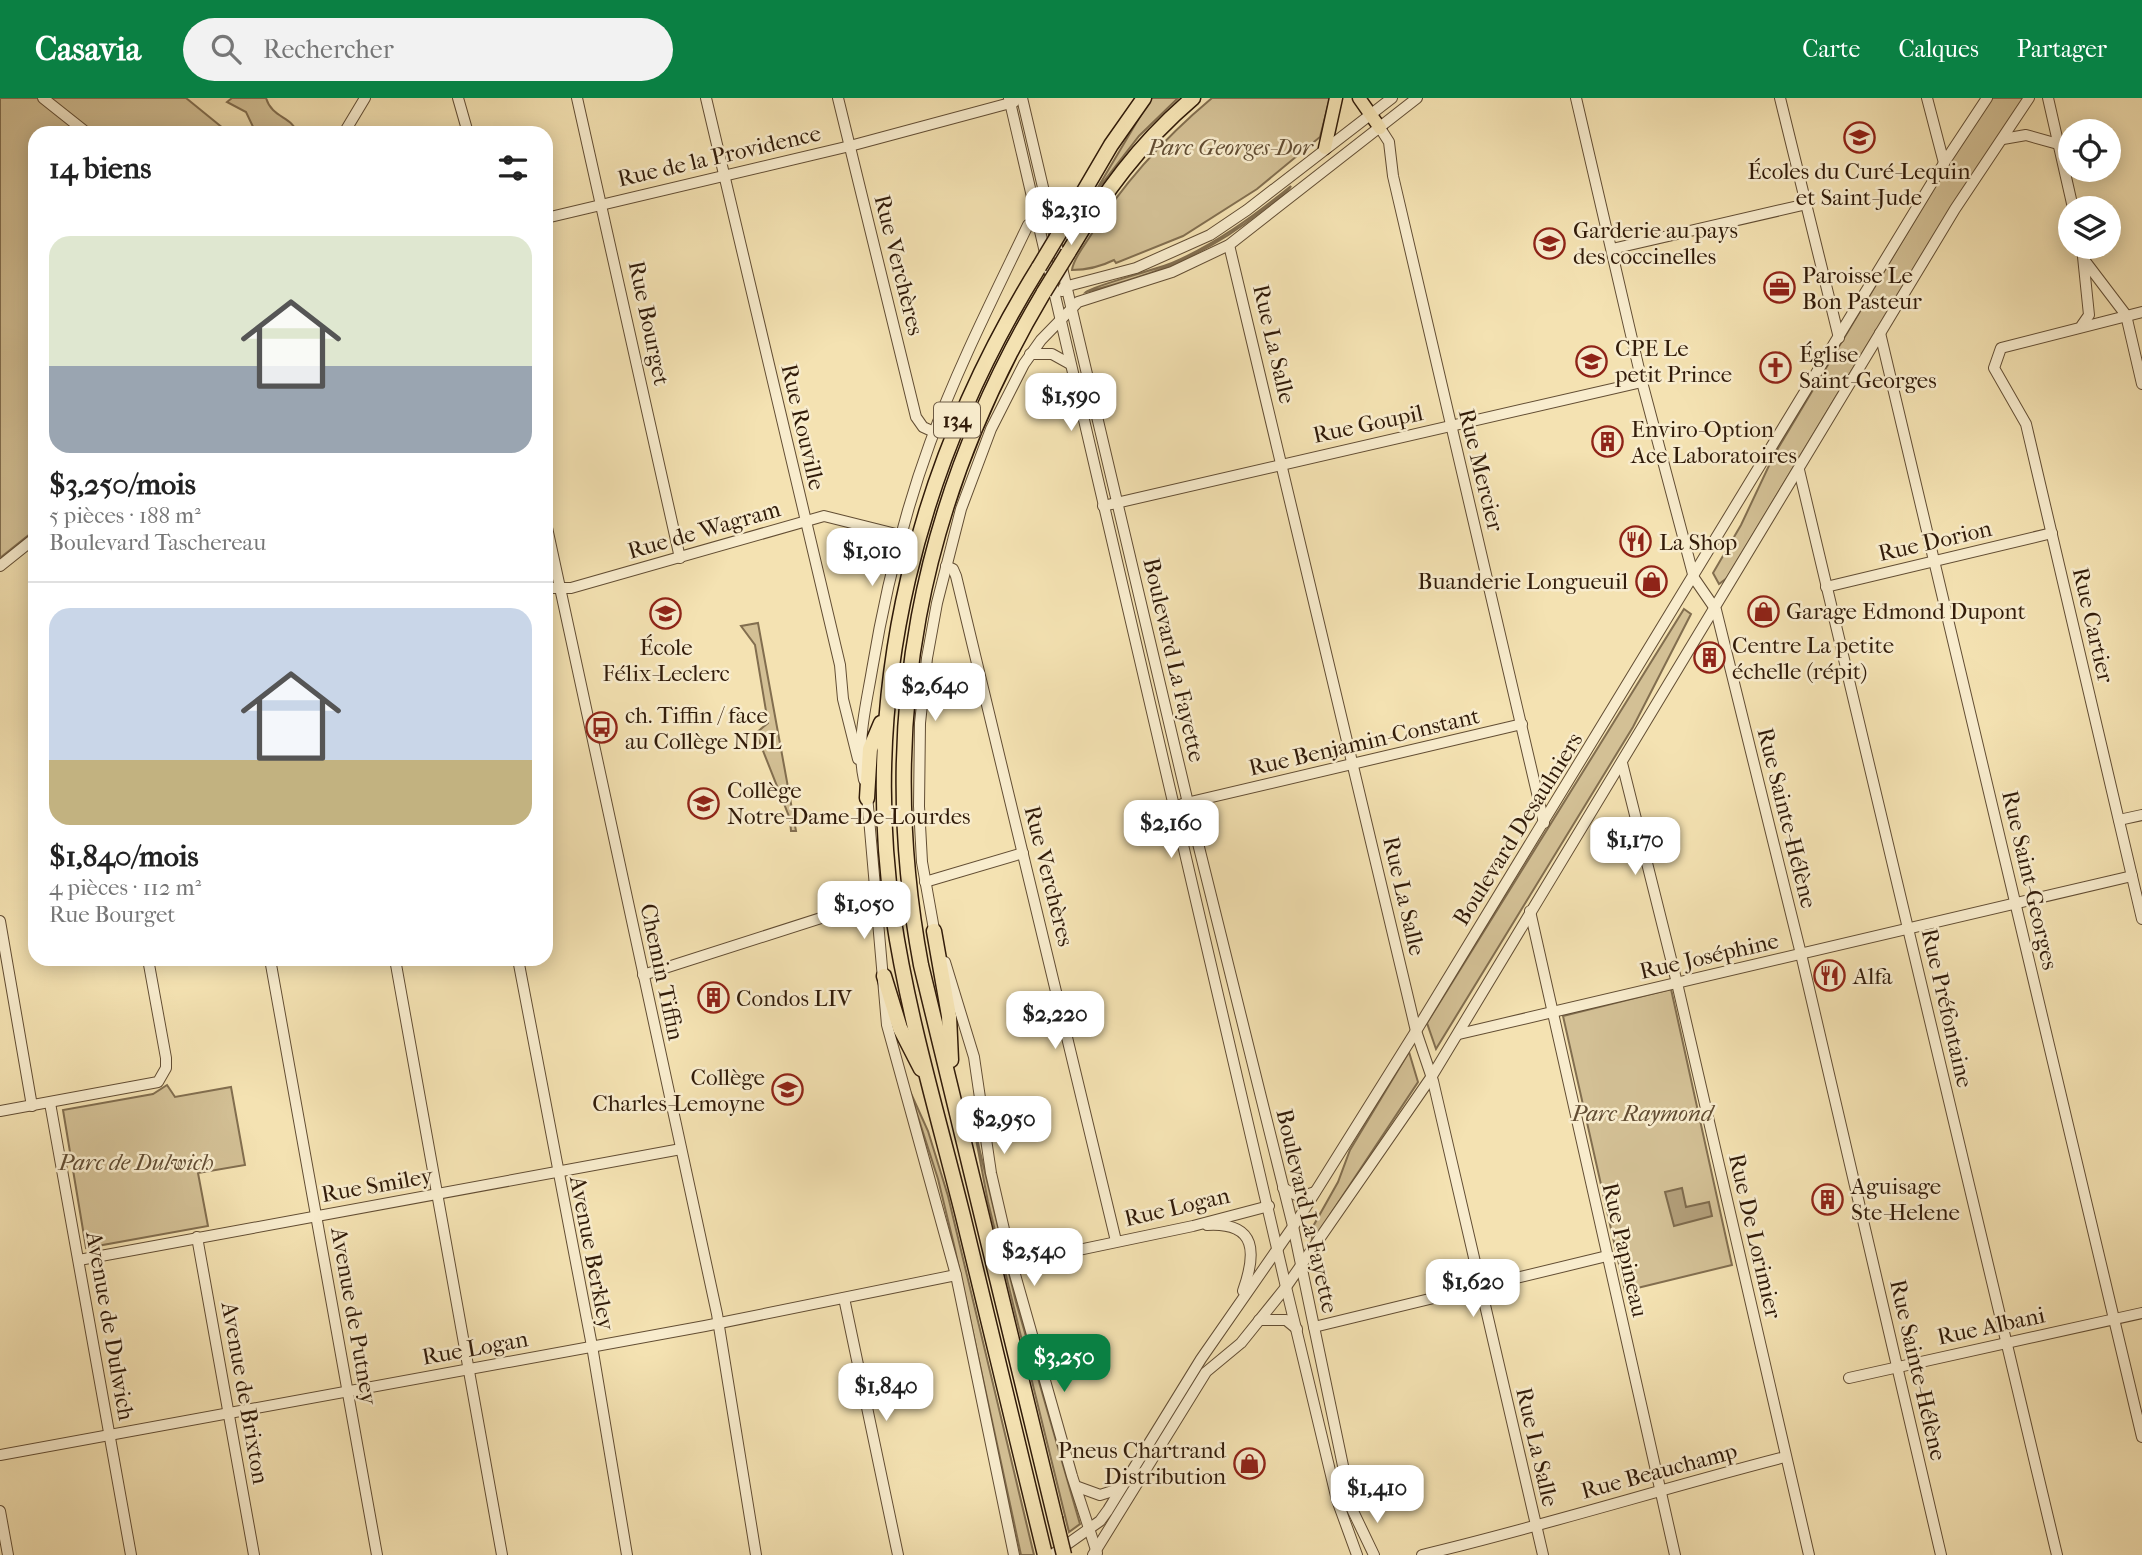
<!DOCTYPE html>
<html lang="fr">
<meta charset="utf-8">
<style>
body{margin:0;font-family:"IM FELL French Canon",serif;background:#f2f2f2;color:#222;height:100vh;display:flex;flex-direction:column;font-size:26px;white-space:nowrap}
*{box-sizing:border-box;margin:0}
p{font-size:23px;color:#767676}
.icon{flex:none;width:38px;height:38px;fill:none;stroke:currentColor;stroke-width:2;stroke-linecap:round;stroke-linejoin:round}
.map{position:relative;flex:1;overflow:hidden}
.sheet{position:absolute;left:28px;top:28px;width:525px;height:840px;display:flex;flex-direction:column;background:#fff;border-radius:21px;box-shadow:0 4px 18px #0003}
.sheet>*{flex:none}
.tools{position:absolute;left:2058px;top:21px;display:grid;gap:14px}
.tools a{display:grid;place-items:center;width:63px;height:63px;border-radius:50%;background:#fff;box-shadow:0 4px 18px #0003;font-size:35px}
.price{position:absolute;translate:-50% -60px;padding:0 16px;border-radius:14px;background:#fff;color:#222;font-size:23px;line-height:46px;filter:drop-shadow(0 2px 4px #0008)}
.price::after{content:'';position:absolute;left:50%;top:42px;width:21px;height:16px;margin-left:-10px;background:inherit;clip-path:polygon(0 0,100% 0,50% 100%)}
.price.selected{background:#0b8043;color:#fff}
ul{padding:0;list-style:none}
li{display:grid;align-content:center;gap:14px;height:371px;padding:0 21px}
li+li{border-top:2px solid #e0e0e0}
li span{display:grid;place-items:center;height:217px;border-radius:21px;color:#555}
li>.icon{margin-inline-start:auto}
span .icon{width:126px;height:126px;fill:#fffc;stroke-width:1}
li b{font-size:30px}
h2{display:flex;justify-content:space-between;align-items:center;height:84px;padding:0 21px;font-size:30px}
header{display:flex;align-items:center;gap:42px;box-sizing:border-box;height:98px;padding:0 35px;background:#0b8043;color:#fff}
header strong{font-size:33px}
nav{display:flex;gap:38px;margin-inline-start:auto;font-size:24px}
.search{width:490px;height:63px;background:#f2f2f2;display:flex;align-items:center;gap:18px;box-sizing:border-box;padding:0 24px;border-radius:38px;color:#767676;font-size:26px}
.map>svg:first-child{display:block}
</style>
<header>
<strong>Casavia</strong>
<div class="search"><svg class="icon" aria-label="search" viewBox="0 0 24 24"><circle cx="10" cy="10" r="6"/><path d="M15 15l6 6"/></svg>Rechercher</div>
<nav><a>Carte</a><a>Calques</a><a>Partager</a></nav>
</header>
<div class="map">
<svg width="2142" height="1457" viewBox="0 0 2142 1457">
<rect width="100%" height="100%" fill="#f4e2b2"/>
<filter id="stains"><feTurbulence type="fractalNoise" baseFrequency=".00286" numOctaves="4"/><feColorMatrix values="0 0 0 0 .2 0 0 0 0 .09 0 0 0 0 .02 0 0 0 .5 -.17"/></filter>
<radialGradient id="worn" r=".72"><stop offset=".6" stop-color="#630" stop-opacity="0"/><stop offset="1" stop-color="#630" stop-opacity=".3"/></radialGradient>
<g fill="#d3c095" stroke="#826e4f" stroke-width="2">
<polygon points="0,0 186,0 229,35 35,35 35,432 0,460"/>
<path d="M232,0H266C272,20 291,18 298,35H256L246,14L227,4Z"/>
<polygon points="1151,0 1178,0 1139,38 1094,96"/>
<path d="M1212,0H1330L1320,39L1257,91L1183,138L1116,165L1114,162C1102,168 1088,172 1072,172C1073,162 1083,149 1089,140C1123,85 1163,41 1212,0Z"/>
<polygon points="1992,0 2024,0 1860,259 1727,480 1719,486 1713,475 1741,427 1774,357 1941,78"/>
<path d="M1291,88C1287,96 1272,105 1263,112C1207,157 1155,177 1086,194C1092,188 1155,172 1172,165C1216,146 1254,118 1291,88Z"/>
<polygon points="1684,511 1691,516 1633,629 1436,951 1427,925"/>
<polygon points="758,525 796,733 791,733 790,721 756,635 768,625 755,547 741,528"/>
<polygon points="1671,891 1732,1167 1625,1193 1563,918"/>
<polygon points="1409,954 1418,984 1312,1144 1311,1132 1338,1084 1350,1052"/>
<polygon points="167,987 175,999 231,989 245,1067 198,1075 208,1128 86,1150 63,1012 153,996"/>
<polygon points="909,991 928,1033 948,1098 1034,1457 1021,1457 954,1147 938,1081"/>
<polygon points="972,1020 1016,1204 1080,1426 1069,1434 988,1104"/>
</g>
<polygon fill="#b29e79" stroke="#7e6a4c" stroke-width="2" points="1682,1090 1686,1109 1709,1104 1712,1118 1674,1128 1665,1094"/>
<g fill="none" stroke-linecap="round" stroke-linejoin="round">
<defs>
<g id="minor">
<polyline points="43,0 87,35"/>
<polyline points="458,0 468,35"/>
<polyline points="577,0 680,460"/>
<polyline points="706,0 840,567 843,601 858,661"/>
<polyline points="838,0 916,319 923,329 934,334"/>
<polyline points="1009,0 1286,1189 1337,1402 1357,1457"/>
<polyline points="1022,0 1188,705 1293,1128 1352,1411 1374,1457"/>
<polyline points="1576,0 1642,284 1694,480 1716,512 1801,856 1941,1457"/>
<polyline points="1780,0 1839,240"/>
<polyline points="1927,0 1944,65"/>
<polyline points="2048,0 2073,110"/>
<polyline points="1380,30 1389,44 1393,78 1544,725"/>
<polyline points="344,35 365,0"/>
<polyline points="2003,41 2026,37 2058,46"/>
<polyline points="546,120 850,48 1014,4"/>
<polyline points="1229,147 1416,933 1433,983 1543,1457"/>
<polyline points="1612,151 1807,106"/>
<polyline points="2085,163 2126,217 2142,286"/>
<polyline points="1062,193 1064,189 1136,170 1210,137 1247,112 1392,0"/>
<polyline points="2142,214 2001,250 1994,270 2026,326 2142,821"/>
<polyline points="2082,227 2089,217 2082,149"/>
<polyline points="1880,235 2142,1339"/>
<polyline points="1030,256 1052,256 1070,266"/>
<polyline points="1799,372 2057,1457"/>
<polyline points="1103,408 1642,284"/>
<polyline points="546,425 717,1216 756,1457"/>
<polyline points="0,468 35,440"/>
<polyline points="946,468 953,471 956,478 1116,1143"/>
<polyline points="1826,489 2052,435"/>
<polyline points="546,490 571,490 824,418 900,437"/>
<polyline points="1622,665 1677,885 1809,1457"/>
<path d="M864,682C856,645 866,608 872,572C885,494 903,419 930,345C957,271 994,198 1028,127L1040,118"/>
<polyline points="867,697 887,927 956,1177 1014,1457"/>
<polyline points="1182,706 1522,626"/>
<polyline points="2119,722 2142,717"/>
<polyline points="925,784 1023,755"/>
<polyline points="1530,813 1675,1457"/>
<polyline points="0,823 32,1008"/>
<polyline points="935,837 922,764 919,708 920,625 927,560 937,505 961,411 991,331 1024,266 1041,242 1078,204 1172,174 1229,147 1417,0"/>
<polyline points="270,861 377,1457"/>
<polyline points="395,861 502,1457"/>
<polyline points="518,861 592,1248 627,1457"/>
<polyline points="945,864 974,959 991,1075 1012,1166 1072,1378 1097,1455"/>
<polyline points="643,877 874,803"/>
<polyline points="1459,936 2132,778"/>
<polyline points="50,1005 131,1457"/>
<polyline points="0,1013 158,984 166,970 166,960 148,861"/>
<polyline points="1283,1090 1300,1099 1315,1094"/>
<path d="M1207,1127C1258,1124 1256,1156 1243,1193"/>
<polyline points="197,1139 254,1457"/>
<polyline points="79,1162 681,1051"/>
<polyline points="1012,1166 1193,1128 1269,1108"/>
<polyline points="844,1200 898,1457"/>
<polyline points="1259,1222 1286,1222 1297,1231"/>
<polyline points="1314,1229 1607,1158"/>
<polyline points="1849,1280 2142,1215"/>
<polyline points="0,1357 705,1228 956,1177"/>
<polyline points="1078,1389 1100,1397 1119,1391"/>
<polyline points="0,1413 8,1457"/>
<polyline points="1052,1457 1100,1423 1108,1412 1201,1261 1299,1120 1416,933 1944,65 1987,0"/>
<polyline points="1093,1457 1206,1274 1241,1245 1286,1189 1432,978 1955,111 2029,0"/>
<path d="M1422,1457C1544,1428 1664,1390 1785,1359"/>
</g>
<g id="major">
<polyline points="1359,0 1380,30"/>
<polyline points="1325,50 1336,0"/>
</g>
<g id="highway">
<polyline points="1063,129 1111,47 1144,0"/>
<path d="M1068,155C1103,96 1140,45 1193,0"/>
<path d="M1039,169C918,364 860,588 893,817C908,918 938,1018 963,1118C991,1231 1017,1344 1045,1457"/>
<path d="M1044,194C919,404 876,626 921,867L1055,1420"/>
<polyline points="867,700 870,651 881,625"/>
<polyline points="934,833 949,918 951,962"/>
<polyline points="884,878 900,930 921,971"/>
</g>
</defs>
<use href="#minor" stroke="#624d33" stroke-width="12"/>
<use href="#major" stroke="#311b09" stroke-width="15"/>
<use href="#highway" stroke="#311b09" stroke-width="17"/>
<use href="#minor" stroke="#f8eccd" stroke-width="10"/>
<use href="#major" stroke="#f4e2b2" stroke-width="12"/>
<use href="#highway" stroke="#f4e2b2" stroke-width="14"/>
<defs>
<g id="highway-bridge">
<polyline points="1039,169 1063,129"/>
<polyline points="1044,194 1068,155"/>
<polyline points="1055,1420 1064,1457"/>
</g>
</defs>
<use href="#highway-bridge" stroke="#311b09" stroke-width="17" stroke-linecap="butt"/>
<use href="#highway-bridge" stroke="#f4e2b2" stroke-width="14"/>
</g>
<defs>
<symbol id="school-ring" viewBox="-11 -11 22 22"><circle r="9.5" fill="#f8eccd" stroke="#8f2418" stroke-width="1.5"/><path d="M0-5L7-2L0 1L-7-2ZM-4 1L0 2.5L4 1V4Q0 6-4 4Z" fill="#8f2418"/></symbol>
<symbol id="office-ring" viewBox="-11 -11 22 22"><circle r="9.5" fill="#f8eccd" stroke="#8f2418" stroke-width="1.5"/><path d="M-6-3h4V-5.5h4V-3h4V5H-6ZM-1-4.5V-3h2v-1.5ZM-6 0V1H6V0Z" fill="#8f2418"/></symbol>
<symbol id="church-ring" viewBox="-11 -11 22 22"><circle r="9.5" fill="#f8eccd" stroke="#8f2418" stroke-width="1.5"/><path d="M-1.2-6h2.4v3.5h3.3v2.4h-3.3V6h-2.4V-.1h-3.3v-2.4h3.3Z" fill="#8f2418"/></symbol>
<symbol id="building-ring" viewBox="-11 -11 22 22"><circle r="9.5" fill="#f8eccd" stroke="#8f2418" stroke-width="1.5"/><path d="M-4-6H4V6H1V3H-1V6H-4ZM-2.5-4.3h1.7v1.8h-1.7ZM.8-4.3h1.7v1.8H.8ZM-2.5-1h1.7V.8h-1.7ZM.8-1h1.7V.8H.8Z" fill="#8f2418"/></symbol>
<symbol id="restaurant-ring" viewBox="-11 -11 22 22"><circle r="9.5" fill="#f8eccd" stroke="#8f2418" stroke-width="1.5"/><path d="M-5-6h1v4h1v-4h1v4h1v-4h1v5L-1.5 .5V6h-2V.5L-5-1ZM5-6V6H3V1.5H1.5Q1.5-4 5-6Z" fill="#8f2418"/></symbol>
<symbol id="shop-ring" viewBox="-11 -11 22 22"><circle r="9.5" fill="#f8eccd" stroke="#8f2418" stroke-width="1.5"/><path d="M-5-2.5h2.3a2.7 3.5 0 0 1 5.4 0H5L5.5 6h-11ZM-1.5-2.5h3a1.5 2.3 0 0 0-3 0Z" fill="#8f2418"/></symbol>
<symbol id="bus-ring" viewBox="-11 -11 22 22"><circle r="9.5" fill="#f8eccd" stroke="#8f2418" stroke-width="1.5"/><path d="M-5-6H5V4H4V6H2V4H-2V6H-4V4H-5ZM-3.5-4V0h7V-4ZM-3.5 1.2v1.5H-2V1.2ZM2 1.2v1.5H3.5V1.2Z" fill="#8f2418"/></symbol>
</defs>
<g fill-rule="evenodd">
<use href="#school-ring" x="1842" y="22" width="35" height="35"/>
<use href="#school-ring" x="1532" y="128" width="35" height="35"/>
<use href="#office-ring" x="1762" y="172" width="35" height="35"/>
<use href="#school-ring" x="1574" y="246" width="35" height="35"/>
<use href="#church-ring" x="1758" y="252" width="35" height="35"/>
<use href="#building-ring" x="1590" y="326" width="35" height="35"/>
<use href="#restaurant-ring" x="1618" y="426" width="35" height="35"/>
<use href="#shop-ring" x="1634" y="466" width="35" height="35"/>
<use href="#shop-ring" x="1746" y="496" width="35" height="35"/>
<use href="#school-ring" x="648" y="498" width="35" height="35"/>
<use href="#building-ring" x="1692" y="542" width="35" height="35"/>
<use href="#bus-ring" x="584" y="612" width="35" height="35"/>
<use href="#school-ring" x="686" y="688" width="35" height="35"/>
<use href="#restaurant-ring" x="1812" y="860" width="35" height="35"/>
<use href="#building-ring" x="696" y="882" width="35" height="35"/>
<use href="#school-ring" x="770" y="974" width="35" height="35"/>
<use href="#building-ring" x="1810" y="1084" width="35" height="35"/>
<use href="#shop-ring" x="1232" y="1348" width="35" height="35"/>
</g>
<g text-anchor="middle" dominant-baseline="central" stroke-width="5" stroke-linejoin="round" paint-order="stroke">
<rect fill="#f8eccd" stroke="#6d5a44" stroke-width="2" x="934" y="304.5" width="46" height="35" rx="5"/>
<g font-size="21" font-weight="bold" fill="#311b09">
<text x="957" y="322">134</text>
</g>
<g font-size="23" font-style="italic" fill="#624d33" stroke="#f8eccd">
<text x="1230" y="49">Parc Georges-Dor</text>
<text x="1642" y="1015">Parc Raymond</text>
<text x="136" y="1064">Parc de Dulwich</text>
</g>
<g font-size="23" fill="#311b09" stroke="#f8eccd">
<text transform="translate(719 58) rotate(-13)">Rue de la Providence</text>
<text transform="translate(899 167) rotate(76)">Rue Verchères</text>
<text transform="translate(649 225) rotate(78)">Rue Bourget</text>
<text transform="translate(1274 246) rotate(77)">Rue La Salle</text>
<text transform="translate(1368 326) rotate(-12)">Rue Goupil</text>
<text transform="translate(803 329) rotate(77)">Rue Rouville</text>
<text transform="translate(1481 372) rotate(76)">Rue Mercier</text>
<text transform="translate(704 432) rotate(-16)">Rue de Wagram</text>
<text transform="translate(1935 443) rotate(-13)">Rue Dorion</text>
<text transform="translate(2093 527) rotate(77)">Rue Cartier</text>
<text transform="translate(1174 562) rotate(77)">Boulevard La Fayette</text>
<text transform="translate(1364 644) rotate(-13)">Rue Benjamin-Constant</text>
<text transform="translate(1787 720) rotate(76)">Rue Sainte-Hélène</text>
<text transform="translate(1518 731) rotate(-58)">Boulevard Desaulniers</text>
<text transform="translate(1049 778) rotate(76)">Rue Verchères</text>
<text transform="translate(2030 782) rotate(77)">Rue Saint-Georges</text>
<text transform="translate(1404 798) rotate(77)">Rue La Salle</text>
<text transform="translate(1709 858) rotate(-13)">Rue Joséphine</text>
<text transform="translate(662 874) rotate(78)">Chemin Tiffin</text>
<text transform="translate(1947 910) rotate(77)">Rue Préfontaine</text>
<text transform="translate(377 1087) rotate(-10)">Rue Smiley</text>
<text transform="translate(1177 1109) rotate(-13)">Rue Logan</text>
<text transform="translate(1307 1113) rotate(77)">Boulevard La Fayette</text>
<text transform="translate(1755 1138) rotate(77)">Rue De Lorimier</text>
<text transform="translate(1625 1152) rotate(77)">Rue Papineau</text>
<text transform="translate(592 1155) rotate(79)">Avenue Berkley</text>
<text transform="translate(354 1218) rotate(80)">Avenue de Putney</text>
<text transform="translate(110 1228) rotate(80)">Avenue de Dulwich</text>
<text transform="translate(1991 1228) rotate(-12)">Rue Albani</text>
<text transform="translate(475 1250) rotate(-10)">Rue Logan</text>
<text transform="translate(1918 1272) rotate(77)">Rue Sainte-Hélène</text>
<text transform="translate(245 1295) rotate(80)">Avenue de Brixton</text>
<text transform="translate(1537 1349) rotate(77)">Rue La Salle</text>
<text transform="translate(1659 1373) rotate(-15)">Rue Beauchamp</text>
</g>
<g font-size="23" fill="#311b09" stroke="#f8eccd" text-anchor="start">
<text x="1859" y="73" text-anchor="middle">Écoles du Curé-Lequin<tspan x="1859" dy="26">et Saint-Jude</tspan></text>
<text x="1573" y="132">Garderie au pays<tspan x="1573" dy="26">des coccinelles</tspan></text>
<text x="1802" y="177">Paroisse Le<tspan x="1802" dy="26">Bon Pasteur</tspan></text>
<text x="1615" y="250">CPE Le<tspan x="1615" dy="26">petit Prince</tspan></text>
<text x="1799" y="256">Église<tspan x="1799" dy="26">Saint-Georges</tspan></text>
<text x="1631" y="331">Enviro-Option<tspan x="1631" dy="26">Ace Laboratoires</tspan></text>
<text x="1659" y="444">La Shop</text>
<text x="1628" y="483" text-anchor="end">Buanderie Longueuil</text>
<text x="1786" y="513">Garage Edmond Dupont</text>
<text x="1732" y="547">Centre La petite<tspan x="1732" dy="26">échelle (répit)</tspan></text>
<text x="666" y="549" text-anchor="middle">École<tspan x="666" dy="26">Félix-Leclerc</tspan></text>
<text x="625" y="617">ch. Tiffin / face<tspan x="625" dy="26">au Collège NDL</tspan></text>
<text x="727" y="692">Collège<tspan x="727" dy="26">Notre-Dame-De-Lourdes</tspan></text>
<text x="1853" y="878">Alfa</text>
<text x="736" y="900">Condos LIV</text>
<text x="765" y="979" text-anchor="end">Collège<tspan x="765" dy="26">Charles-Lemoyne</tspan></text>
<text x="1851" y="1088">Aguisage<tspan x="1851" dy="26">Ste-Helene</tspan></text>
<text x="1226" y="1352" text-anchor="end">Pneus Chartrand<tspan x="1226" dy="26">Distribution</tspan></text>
</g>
</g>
<rect width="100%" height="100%" filter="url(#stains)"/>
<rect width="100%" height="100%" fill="url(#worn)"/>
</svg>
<div class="tools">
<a><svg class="icon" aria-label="locate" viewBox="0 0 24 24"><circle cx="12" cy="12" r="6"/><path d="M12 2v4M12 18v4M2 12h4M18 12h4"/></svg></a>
<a><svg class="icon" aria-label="layers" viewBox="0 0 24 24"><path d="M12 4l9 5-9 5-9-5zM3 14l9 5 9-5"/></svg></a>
</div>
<b class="price" style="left:1071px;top:149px">$2,310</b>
<b class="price" style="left:1071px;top:335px">$1,590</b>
<b class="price" style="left:872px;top:490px">$1,010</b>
<b class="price" style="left:935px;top:625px">$2,640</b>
<b class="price" style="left:1171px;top:762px">$2,160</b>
<b class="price" style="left:1635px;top:779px">$1,170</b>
<b class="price" style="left:864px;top:843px">$1,050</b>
<b class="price" style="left:1055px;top:953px">$2,220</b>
<b class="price" style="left:1004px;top:1058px">$2,950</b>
<b class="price" style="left:1034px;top:1190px">$2,540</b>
<b class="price" style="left:1473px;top:1221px">$1,620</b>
<b class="price selected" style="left:1064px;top:1296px">$3,250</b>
<b class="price" style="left:886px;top:1325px">$1,840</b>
<b class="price" style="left:1377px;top:1427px">$1,410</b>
<section class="sheet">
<h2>14 biens<svg class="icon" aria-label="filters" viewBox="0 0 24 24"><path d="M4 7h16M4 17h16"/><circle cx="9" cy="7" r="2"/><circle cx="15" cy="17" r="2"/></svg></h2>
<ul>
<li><span style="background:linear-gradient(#dfe7d0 60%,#9aa5b1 0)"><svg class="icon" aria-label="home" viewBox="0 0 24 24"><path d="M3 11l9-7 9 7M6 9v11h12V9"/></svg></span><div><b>$3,250/mois</b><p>5 pièces · 188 m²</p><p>Boulevard Taschereau</p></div></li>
<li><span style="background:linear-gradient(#c9d6e8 70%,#c2b280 0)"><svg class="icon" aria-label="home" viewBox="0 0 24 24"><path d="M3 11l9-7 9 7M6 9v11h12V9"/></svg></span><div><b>$1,840/mois</b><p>4 pièces · 112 m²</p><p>Rue Bourget</p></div></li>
</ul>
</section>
</div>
